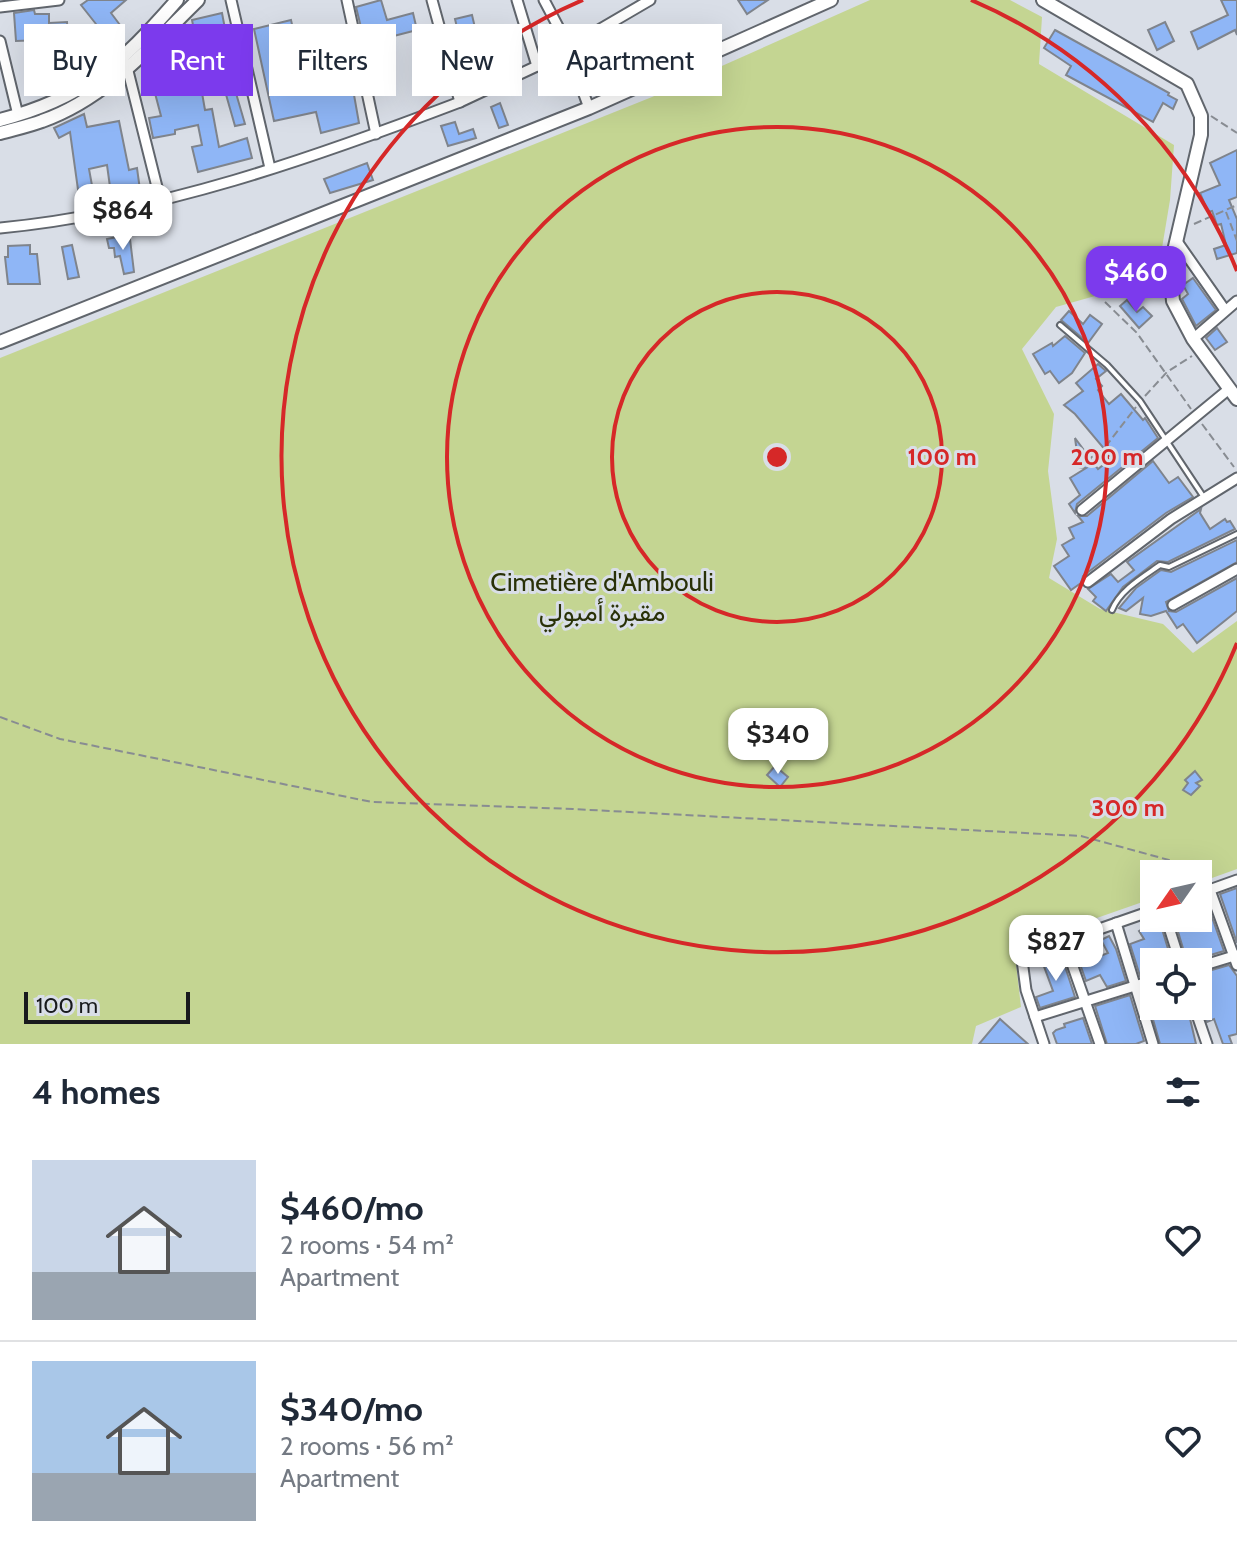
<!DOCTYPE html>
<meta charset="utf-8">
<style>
body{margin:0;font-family:Cabin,Vazirmatn,sans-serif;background:#f6f6f7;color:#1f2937;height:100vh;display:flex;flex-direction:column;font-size:30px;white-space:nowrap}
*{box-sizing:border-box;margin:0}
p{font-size:26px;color:#747a83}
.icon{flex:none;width:44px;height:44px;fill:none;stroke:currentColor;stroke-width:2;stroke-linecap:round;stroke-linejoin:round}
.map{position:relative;height:1044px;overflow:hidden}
.side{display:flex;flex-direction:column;background:#fff;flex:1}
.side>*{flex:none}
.hud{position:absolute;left:24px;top:24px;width:800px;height:72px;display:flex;gap:16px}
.needle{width:52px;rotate:236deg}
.fabs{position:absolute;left:1140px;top:860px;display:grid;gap:16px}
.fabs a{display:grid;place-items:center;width:72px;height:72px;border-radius:0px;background:#fff;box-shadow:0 8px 32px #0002;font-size:40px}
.scale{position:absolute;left:24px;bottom:20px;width:166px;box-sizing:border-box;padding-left:8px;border:4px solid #181a1d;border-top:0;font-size:22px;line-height:28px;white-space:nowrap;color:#181a1d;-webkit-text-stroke:6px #d9dee7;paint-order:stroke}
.price{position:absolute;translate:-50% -68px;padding:0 18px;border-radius:16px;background:#fff;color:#222;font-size:26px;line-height:52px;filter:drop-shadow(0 2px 4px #0008)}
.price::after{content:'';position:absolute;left:50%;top:48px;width:24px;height:18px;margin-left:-12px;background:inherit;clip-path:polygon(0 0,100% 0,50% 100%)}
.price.active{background:#7c3aed;color:#fff}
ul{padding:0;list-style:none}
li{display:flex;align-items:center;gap:24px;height:200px;padding:0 32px}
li+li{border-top:2px solid #e0e1e3}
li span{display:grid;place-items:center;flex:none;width:224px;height:160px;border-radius:0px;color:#555}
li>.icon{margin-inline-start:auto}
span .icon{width:96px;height:96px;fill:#fffc;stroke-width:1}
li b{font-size:34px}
h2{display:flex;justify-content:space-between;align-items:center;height:96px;padding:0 32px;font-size:34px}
.tag{padding:0 28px;border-radius:0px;background:#fff;box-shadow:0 8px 32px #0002;font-size:28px;line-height:72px}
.tag.active{background:#7c3aed;color:#fff}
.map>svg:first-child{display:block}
</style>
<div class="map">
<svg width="1237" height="1044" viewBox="0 0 1237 1044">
<rect width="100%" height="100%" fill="#d9dee7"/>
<polygon fill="#c4d592" points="870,0 1010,0 1042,17 1039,64 1174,145 1170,200 1162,248 1134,285 1056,307 1022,349 1054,414 1048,471 1057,539 1049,578 1100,609 1163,624 1193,653 1237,621 1237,869 1198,883 1198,874 1154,874 1154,898 1014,947 1021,1007 976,1026 972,1044 0,1044 0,358 652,97"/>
<g fill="#8fb6f6" stroke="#7f848c" stroke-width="2">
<polygon points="88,0 126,0 111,13 120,25 97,43 88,31 96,24 81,5"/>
<polygon points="381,0 387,20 413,13 417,30 386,38 391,55 369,60 356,7"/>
<polygon points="738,0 768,0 747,14"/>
<polygon points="1221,0 1237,0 1237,35 1235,30 1198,49 1191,32 1228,15"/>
<polygon points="34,10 35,14 49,14 49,23 67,22 68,39 16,41 14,13"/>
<polygon points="222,13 226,34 196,40 192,20"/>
<polygon points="472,15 476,32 459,36 455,19"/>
<polygon points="291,20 295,38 334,28 337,40 330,42 336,64 348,61 359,123 321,133 316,112 274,121 254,29"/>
<polygon points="1165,22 1174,41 1157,50 1148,30"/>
<polygon points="1055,30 1169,93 1168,95 1177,100 1173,109 1163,103 1153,122 1066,75 1071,66 1044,48"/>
<polygon points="629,49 633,57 609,68 617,86 602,92 590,88 581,64 583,56 589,67"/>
<polygon points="73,52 74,74 53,76 54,86 34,88 31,57"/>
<polygon points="484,52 490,74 464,80 458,58"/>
<polygon points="193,68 193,71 204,69 209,91 202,93 205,110 212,109 219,147 247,138 252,158 198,172 192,147 202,145 198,125 175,130 175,134 153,138 149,118 161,116 151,78"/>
<polygon points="233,83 245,124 235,126 223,84"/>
<polygon points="500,103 508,125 499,128 491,107"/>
<polygon points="84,114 87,127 119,121 129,170 137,168 140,190 111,194 107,165 89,169 95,202 80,204 70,132 59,138 54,128"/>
<polygon points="455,122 459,134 473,129 476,138 448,146 441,126"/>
<polygon points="1237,150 1237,197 1229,200 1237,219 1237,253 1217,259 1214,249 1226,245 1221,224 1217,225 1212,211 1208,212 1200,193 1220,185 1210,163"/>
<polygon points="367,163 373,180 330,193 324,179"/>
<polygon points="127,235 127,240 130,239 134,272 124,274 120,256 115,257 114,248 109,248 107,239"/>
<polygon points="30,245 30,254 37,254 40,284 8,284 5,257 8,257 8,246"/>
<polygon points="72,245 79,277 68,279 62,247"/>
<polygon points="1193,278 1216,310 1196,326 1182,299 1188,294 1183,285"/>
<polygon points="1127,300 1137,312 1143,307 1152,316 1139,328 1120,306"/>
<polygon points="1069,311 1083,324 1090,315 1102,324 1088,343 1061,320"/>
<polygon points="1217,328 1227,342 1215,350 1206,338"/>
<polygon points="1065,336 1085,353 1072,373 1059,383 1050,371 1045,374 1033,354 1052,343 1053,346"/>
<polygon points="1098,364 1106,371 1096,379 1102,386 1098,390 1109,404 1121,394 1143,420 1145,418 1158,438 1077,504 1075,513 1069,504 1080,495 1070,478 1086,468 1079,467 1075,438 1098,469 1112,458 1075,414 1064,405 1083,391 1076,383"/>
<polygon points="1153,461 1169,483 1178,477 1193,497 1166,513 1083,576 1081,583 1071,590 1054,566 1069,556 1062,545 1074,538 1069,528 1083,522 1078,516 1087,516"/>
<polygon points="1201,509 1200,513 1210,529 1225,519 1227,522 1230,521 1235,529 1168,562 1157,561 1123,587 1106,611 1093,601 1096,597 1088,589 1111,574 1118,582 1134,570 1127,562"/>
<polygon points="1237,540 1237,562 1166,602 1169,611 1176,612 1237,578 1237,611 1197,643 1183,624 1177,628 1166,611 1151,616 1140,614 1143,598 1126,611 1119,608 1136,588 1161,570 1171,572"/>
<polygon points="775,766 788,777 780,787 767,775"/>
<polygon points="1195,771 1202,780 1196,783 1200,786 1191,795 1183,790 1188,783 1185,780"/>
<polygon points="1237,888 1237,943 1220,894"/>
<polygon points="1207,903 1224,951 1187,962 1174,918 1198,918 1198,906"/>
<polygon points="1159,919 1172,962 1154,962 1154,973 1140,976 1130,944 1144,939 1139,931"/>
<polygon points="1109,936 1116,949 1126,981 1107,987 1100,975 1086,981 1080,964 1108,953 1101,940"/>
<polygon points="1061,954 1075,997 1040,1008 1036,997 1053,991 1042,961"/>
<polygon points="1229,965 1237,976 1237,1034 1229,1036 1232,1044 1223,1044 1214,1019 1207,1022 1198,1000 1198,974"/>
<polygon points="1130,995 1144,1041 1136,1044 1107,1044 1095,1006"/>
<polygon points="1161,1006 1187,1006 1196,1044 1160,1044 1150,1009"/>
<polygon points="1083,1018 1092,1044 1057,1044 1053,1033 1056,1030 1065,1027 1064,1024"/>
<polygon points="1000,1019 1010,1028 1028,1044 979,1044"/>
</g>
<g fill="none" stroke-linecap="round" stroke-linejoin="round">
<defs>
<g id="lane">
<polyline points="1060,325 1107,365 1140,401 1203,496"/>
<path d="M1112,610C1120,590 1143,577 1160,565L1169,567L1237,534"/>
</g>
<g id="street">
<polyline points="231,0 270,168"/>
<polyline points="347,0 376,134"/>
<polyline points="432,0 460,102 537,66 650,0"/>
<polyline points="517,0 537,66"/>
<polyline points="544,0 562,34 589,108"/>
<polyline points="0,7 59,0"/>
<polyline points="0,41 18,115"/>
<polyline points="126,63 160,199"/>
<path d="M0,228C158,213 313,158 460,102"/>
<polyline points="1176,240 1225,310"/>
<polyline points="1193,339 1237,301"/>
<polyline points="1082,510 1229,389"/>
<polyline points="1088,582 1171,519 1237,478"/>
<polyline points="1173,605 1237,569"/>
<polyline points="1210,890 1237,965"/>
<polyline points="1198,894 1237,880"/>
<polyline points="1166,918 1180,962"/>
<polyline points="1116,923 1153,1044"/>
<polyline points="1064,941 1100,1044"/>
<polyline points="1198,967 1237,955"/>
<polyline points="1194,1006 1207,1044"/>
<polyline points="1035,1017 1154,980"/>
<polyline points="1044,1044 1026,990 1022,960 1036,951 1154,910"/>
</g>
<g id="secondary">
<polyline points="1043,0 1187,84 1201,116 1201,135 1170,268 1173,301 1193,339 1237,399"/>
<path d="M0,120C84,98 121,64 177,0"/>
<path d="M0,133C14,129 29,126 42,121C105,99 151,46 198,0"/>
<polyline points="0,342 589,108 831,0"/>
</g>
</defs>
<use href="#lane" stroke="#61666d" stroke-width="8"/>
<use href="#street" stroke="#61666d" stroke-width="13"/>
<use href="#secondary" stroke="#61666d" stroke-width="16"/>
<g stroke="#888c92" stroke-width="2" stroke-dasharray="8 4" stroke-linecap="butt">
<polyline points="1211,116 1237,133"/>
<polyline points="1226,212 1237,241"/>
<polyline points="1194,224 1237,205"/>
<polyline points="1105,302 1137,333 1191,409"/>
<polyline points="1145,396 1167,372 1192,356"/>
<polyline points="1202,424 1234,467"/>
<polyline points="1076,467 1103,450 1136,407"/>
<polyline points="0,717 60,739 372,802 573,809 1081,836 1180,863 1193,874"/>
</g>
<use href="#lane" stroke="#fff" stroke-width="4"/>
<use href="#street" stroke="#fff" stroke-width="9"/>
<use href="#secondary" stroke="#fff" stroke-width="12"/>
</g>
<g fill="none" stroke="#d62828" stroke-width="4">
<circle cx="777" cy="457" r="165"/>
<circle cx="777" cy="457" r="330"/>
<path d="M1237 643A496 496 0 1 1 583 0M971 0A496 496 0 0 1 1237 271"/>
</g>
<g text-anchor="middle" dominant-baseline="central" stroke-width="6" stroke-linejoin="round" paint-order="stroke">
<g font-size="26" fill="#293107" stroke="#d9dee7">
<text x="602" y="582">Cimetière d'Ambouli<tspan x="602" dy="30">مقبرة أمبولي</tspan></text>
</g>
</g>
<circle cx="777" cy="457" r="12" fill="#d62828" stroke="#d9dee7" stroke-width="4"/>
<g font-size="24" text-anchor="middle" font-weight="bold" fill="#d62828" stroke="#d9dee7" stroke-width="6" stroke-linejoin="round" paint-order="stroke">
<text x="942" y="465">100 m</text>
<text x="1107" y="465">200 m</text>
<text x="1128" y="816">300 m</text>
</g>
</svg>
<div class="fabs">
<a><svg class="needle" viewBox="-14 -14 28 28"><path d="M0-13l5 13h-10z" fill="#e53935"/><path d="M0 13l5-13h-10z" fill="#747a83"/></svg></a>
<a><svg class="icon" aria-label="locate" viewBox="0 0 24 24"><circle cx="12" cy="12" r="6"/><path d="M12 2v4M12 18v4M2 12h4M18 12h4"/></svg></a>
</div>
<div class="scale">100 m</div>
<b class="price" style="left:123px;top:252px">$864</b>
<b class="price active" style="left:1136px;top:314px">$460</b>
<b class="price" style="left:778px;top:776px">$340</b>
<b class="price" style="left:1056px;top:983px">$827</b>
<div class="hud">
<a class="tag">Buy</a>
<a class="tag active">Rent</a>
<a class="tag">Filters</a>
<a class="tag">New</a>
<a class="tag">Apartment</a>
</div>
</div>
<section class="side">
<h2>4 homes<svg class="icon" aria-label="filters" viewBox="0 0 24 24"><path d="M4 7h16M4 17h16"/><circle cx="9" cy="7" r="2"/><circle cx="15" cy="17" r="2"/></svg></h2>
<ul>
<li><span style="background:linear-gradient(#c9d6e8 70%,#9aa5b1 0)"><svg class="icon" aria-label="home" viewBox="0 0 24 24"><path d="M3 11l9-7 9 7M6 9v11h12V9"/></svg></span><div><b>$460/mo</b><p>2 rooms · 54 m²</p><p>Apartment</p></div><svg class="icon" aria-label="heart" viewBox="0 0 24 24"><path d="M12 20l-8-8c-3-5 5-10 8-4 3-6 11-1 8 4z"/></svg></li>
<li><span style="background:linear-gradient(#a9c7e8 70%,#9aa5b1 0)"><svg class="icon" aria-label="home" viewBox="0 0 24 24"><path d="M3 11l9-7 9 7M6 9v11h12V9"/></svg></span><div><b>$340/mo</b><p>2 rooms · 56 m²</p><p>Apartment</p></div><svg class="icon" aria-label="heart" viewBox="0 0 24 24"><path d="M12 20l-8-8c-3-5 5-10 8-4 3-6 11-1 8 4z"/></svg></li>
</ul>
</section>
